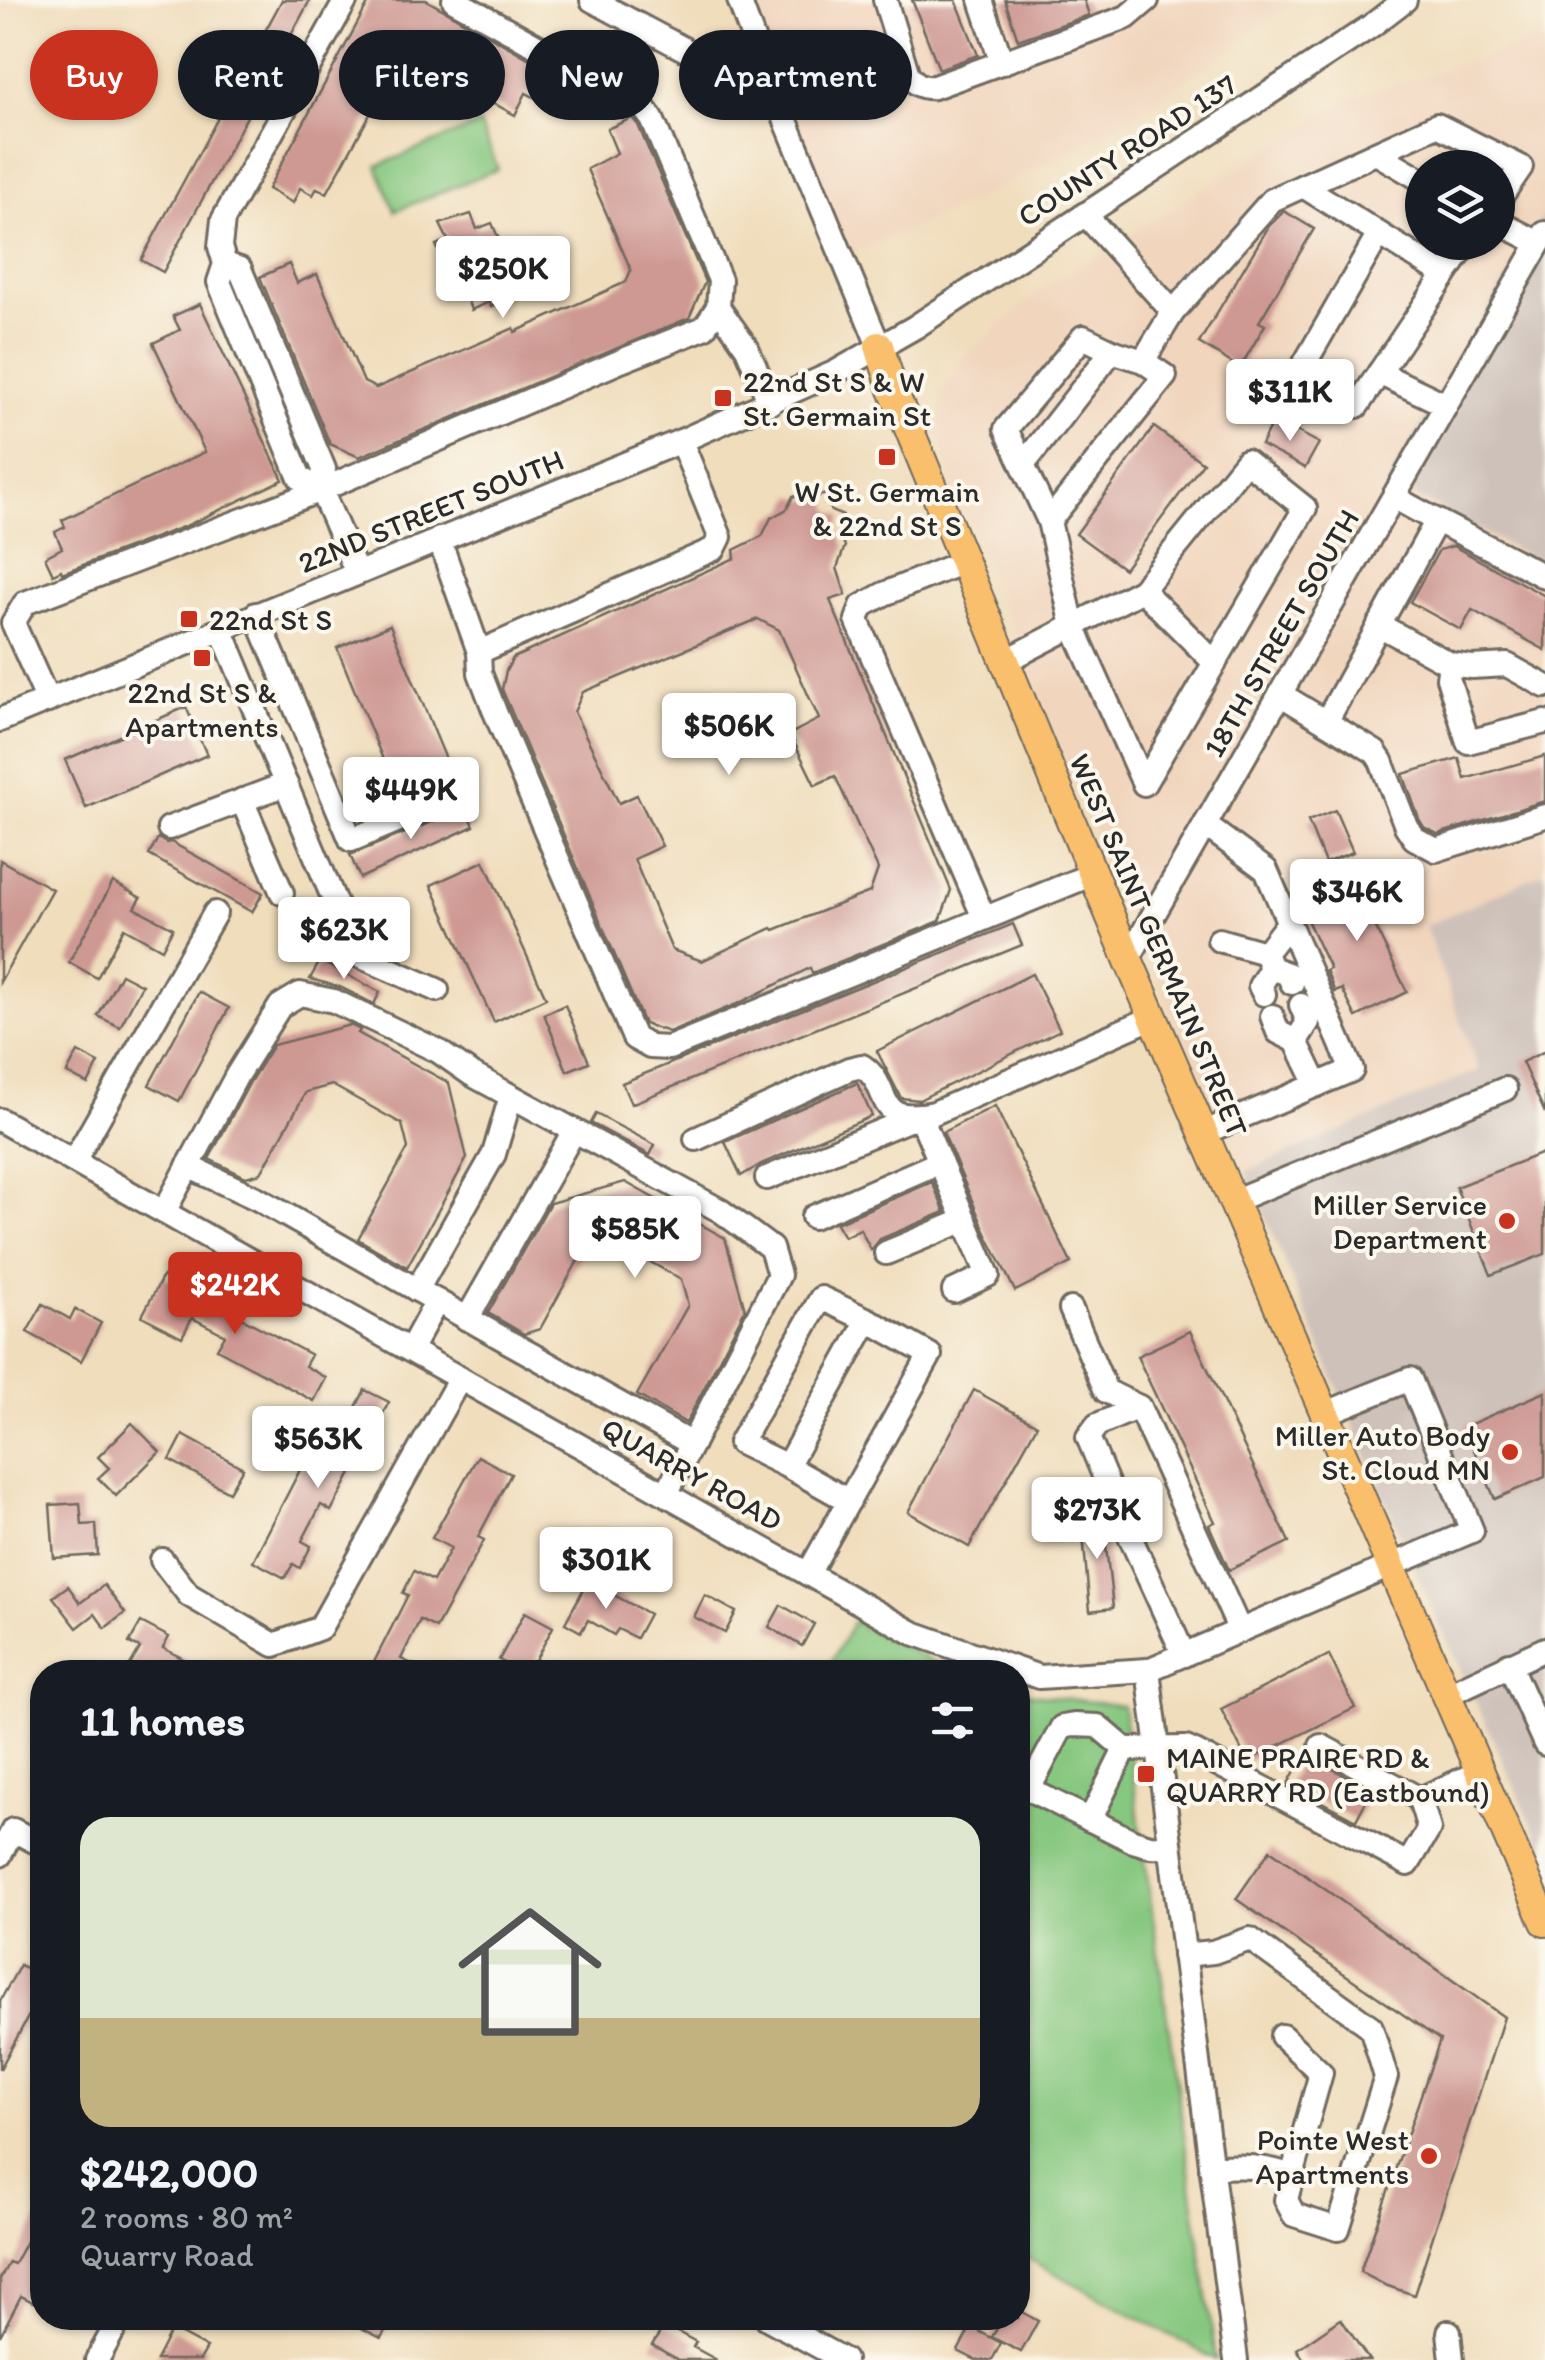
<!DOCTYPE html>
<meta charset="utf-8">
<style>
body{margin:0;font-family:Itim,sans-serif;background:#242831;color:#f1f3f6;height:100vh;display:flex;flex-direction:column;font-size:38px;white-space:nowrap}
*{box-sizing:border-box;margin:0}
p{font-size:32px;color:#9ea1a6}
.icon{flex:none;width:55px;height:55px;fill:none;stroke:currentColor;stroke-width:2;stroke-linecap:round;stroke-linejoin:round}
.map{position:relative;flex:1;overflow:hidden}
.drawer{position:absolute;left:30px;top:1660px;width:1000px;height:670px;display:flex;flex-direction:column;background:#171b24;border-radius:40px;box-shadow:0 2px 8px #0004}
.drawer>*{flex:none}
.banner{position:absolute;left:30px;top:30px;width:1000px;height:90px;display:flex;gap:20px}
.tools{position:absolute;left:1405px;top:150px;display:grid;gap:20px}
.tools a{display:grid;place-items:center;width:110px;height:110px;border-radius:50%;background:#171b24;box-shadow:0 2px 8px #0004;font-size:50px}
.price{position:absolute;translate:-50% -85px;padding:0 22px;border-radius:10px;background:#fff;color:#222;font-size:32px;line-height:65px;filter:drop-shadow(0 2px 5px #0008)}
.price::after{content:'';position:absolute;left:50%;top:60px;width:30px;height:22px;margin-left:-15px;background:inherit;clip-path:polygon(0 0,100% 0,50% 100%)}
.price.active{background:#c8321e;color:#fff}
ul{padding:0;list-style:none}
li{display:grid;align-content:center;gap:20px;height:530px;padding:0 50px}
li+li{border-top:2px solid #363941}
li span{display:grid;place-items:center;height:310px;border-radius:30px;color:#555}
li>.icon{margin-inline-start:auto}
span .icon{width:180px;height:180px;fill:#fffc;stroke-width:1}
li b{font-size:42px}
h2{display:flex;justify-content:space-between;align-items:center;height:120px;padding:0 50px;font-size:42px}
.tag{padding:0 35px;border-radius:45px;background:#171b24;box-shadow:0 2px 8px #0004;font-size:35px;line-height:90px}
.tag.active{background:#c8321e;color:#fff}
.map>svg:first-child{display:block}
</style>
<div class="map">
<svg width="1545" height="2360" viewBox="0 0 1545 2360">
<rect width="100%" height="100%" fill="#fbf7ec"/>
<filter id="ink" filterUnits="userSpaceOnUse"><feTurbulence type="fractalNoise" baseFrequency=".01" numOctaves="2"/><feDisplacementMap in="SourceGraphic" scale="20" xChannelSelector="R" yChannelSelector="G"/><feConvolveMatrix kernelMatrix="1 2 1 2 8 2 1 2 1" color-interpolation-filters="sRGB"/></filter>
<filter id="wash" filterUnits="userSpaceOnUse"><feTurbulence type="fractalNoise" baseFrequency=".0048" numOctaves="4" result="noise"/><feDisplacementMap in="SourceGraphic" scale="40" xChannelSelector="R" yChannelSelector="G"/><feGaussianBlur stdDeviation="2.25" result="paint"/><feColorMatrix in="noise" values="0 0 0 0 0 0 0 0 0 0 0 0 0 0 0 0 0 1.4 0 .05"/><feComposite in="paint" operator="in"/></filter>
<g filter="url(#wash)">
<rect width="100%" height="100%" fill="#f0ddbc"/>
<g fill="#f1d5bd" fill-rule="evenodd">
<polygon points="751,0 1297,0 1135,117 969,203 848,255"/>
<path d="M1545,38V212L1388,481L1545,565V872L1425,926L1479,1070L1245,1172L1132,924L952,480L939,435L942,394L965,357L1042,289L1349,99ZM1422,168H1498V242H1422Z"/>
</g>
<g fill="#cec1ba">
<polygon points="1545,212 1545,565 1388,481"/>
<polygon points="1545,872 1545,1852 1423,1588 1246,1172 1479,1070 1425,926"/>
</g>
<g fill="#87c880" stroke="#597a56" stroke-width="2.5">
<polygon points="480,124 498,169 395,211 377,166"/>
<polygon points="853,1622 954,1672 826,1672"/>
<polygon points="1018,1692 1123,1706 1216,2360 1018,2253"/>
</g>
<g id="blocks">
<g fill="#ce9893" fill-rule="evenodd">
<polygon points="282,0 310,0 163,272 141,260"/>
<polygon points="370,0 426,0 558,75 544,102 526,93 515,115 403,54 327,193 317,188 313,195 300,188 293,203 268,189"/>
<polygon points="912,0 956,0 978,55 939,69"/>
<polygon points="1005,0 1084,0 1089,15 1018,40"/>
<polygon points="632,118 638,125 705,282 689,318 359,457 330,444 260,277 289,264 297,283 317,274 364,382 376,388 514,328 515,332 626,282 631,270 587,169 617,153 607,129"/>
<polygon points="1284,211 1314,229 1259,322 1265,325 1240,368 1199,343 1269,226"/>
<polygon points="471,214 477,229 492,223 503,249 493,253 510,294 491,307 489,302 471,310 456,268 447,270 436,245 448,240 440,224"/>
<polygon points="200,304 283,480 188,525 62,573 61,570 53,574 45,557 62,548 55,532 65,527 62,520 205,452 153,343 180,330 173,316"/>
<polygon points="1274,419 1319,443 1305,468 1261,445"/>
<polygon points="1154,427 1203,463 1124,569 1076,534"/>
<path d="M825,494L831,511L843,516L838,530L845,546L837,568L846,595L830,600L951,890L940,921L812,973L810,968L737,1004L669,1032L644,1024L504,694L502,689L506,671L513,658L735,558L734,550L762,536L771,518L787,509L793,496L809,500ZM758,619L779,630L819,719L790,734L815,785L835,776L878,869L870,892L774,930L772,928L702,961L672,950L634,859L662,846L637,795L619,803L574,712L583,692Z"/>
<polygon points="1453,546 1545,596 1545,650 1472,610 1461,630 1410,602 1439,550"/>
<polygon points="390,625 448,764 394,786 337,648"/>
<polygon points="186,707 207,755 86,808 65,760"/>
<polygon points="1545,756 1545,801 1438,834 1424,827 1419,819 1403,774 1459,758 1465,779"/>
<polygon points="465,803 474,826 360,878 350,855 457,812"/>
<polygon points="1335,810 1353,852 1325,863 1308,821"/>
<polygon points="158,838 166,843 171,842 263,893 252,912 149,855"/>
<polygon points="0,860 52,889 0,982"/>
<polygon points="484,861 546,998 494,1022 431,885"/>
<polygon points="1381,873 1397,908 1372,920 1407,992 1356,1017 1342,989 1335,992 1326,971 1330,969 1302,909"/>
<polygon points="113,882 141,898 135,908 173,928 162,949 124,928 97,978 69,962"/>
<polygon points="1013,924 1022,945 631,1104 622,1083"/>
<polygon points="320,961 380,992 374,1004 340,987 310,979"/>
<polygon points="121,974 142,985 120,1027 98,1016"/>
<polygon points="1032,974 1060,1030 919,1100 901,1098 877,1051"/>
<polygon points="199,992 229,1008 179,1101 149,1085"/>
<polygon points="565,1005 589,1062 567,1071 544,1014"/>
<polygon points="350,1025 360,1030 358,1033 449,1083 467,1158 407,1267 358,1239 408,1148 402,1124 332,1085 306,1092 261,1173 246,1177 209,1159 250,1082 273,1045"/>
<polygon points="1545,1051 1545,1113 1522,1062"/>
<polygon points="78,1052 99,1063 88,1084 67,1073"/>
<polygon points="857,1083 872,1116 761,1164 741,1176 725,1142"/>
<polygon points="995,1106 1071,1263 1015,1291 985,1231 943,1132"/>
<polygon points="596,1114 655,1145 650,1155 591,1123"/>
<polygon points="1545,1152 1545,1254 1491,1275 1456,1187"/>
<polygon points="625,1182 725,1238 745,1309 686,1423 637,1395 688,1305 681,1279 612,1241 585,1248 540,1329 524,1334 488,1313 550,1203"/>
<polygon points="932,1182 945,1212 880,1239 871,1250 860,1229 844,1237 836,1223"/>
<polygon points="163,1276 311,1355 305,1366 326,1378 314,1401 217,1349 225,1335 192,1318 182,1337 142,1316"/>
<polygon points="43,1304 70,1319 75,1309 101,1323 81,1361 27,1332"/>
<polygon points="1190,1331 1289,1542 1229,1570 1209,1525 1215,1522 1137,1356"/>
<polygon points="365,1390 389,1402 331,1511 321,1505 302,1541 311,1546 300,1568 293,1564 285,1578 253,1561 302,1466 320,1476"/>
<polygon points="974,1390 1037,1425 969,1547 908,1512"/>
<polygon points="1545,1392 1545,1477 1495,1499 1464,1427"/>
<polygon points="132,1423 160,1452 116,1496 98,1478 109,1468 98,1457"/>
<polygon points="183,1435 243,1468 229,1492 170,1460"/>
<polygon points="478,1456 511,1474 478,1537 484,1540 436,1628 420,1620 401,1659 429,1672 369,1672 408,1595 403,1593 414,1571 433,1581 451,1548 432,1538"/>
<polygon points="80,1503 82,1525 96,1524 98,1555 54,1558 50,1505"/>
<polygon points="1102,1511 1113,1608 1090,1611 1081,1513"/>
<polygon points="588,1581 649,1614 636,1638 618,1629 614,1635 588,1620 581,1632 565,1623"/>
<polygon points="104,1585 125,1613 105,1628 95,1614 77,1628 53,1597 68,1586 80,1603"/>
<polygon points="705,1595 736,1612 725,1633 694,1617"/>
<polygon points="781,1605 814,1624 802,1646 769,1627"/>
<polygon points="525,1612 553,1627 529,1672 522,1672 499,1660"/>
<polygon points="141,1622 169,1637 163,1648 208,1672 126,1672 140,1648 129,1643"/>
<polygon points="1329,1655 1355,1708 1247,1761 1221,1709"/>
<polygon points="1304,1754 1372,1790 1356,1820 1288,1784"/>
<polygon points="1270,1850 1504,2017 1414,2295 1385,2285 1360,2272 1440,2040 1236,1899"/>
<polygon points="20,1965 42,1977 42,1991 0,2069 0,2001"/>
<polygon points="42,2211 42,2284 33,2302 21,2296 0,2336 0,2279 9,2262 14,2264"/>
<polygon points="1018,2310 1038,2321 1021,2352 992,2337 1003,2318 1018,2318"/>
<polygon points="342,2318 392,2318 381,2338"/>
<polygon points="1341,2319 1369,2360 1304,2360 1297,2349"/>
<polygon points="665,2325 696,2342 693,2347 717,2360 679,2360 652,2345"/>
<polygon points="971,2327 1001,2343 992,2360 976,2360 958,2351"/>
<polygon points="172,2329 207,2348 200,2360 156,2360"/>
</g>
</g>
</g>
<g filter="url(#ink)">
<use href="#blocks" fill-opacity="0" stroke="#70695e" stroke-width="2.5"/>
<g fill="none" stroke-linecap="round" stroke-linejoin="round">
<defs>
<g id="minor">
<polyline points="592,0 712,64 762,63"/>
<polyline points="739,0 762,63 879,346"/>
<path d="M885,0L908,75C916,84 921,88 934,87L1127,17L1147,0"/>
<polyline points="981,0 1002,63"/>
<polyline points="1376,153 1422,180"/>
<polyline points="1303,186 1445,275 1468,242"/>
<polyline points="1085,214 1173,312 1143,361 1165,376 1049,521 1006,429 1083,337 1112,351 1143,361"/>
<polyline points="1498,222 1539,243"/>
<polyline points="1379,234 1298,375 1357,406 1445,275"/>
<polyline points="225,264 240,269 324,469 321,490 357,573"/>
<polyline points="718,307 747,348 770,403"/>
<polyline points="1173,312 1272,200 1437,125 1521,167 1498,201"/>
<polyline points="1379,373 1446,405"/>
<polyline points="1023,465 1112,351"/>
<polyline points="321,490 300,478 219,282 225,264 220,247 223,220 346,0"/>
<path d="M1394,497C1443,526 1495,549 1545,577"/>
<polyline points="1049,521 1073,626 1144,784 1305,508 1246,461 1142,590 1215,663"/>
<polyline points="439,539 479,652 480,673 495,712 634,1038 650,1047 669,1048 1093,874"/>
<polyline points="963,562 884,594 862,606 857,620 984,918"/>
<polyline points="256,614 351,840 451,798"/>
<polyline points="1379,625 1450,664 1472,667 1507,665 1545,686"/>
<polyline points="221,629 357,955 437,990"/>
<polyline points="479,652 714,549 720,537 681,441"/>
<polyline points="1004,662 1142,590"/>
<polyline points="1450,664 1448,678 1468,742 1545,722"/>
<polyline points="1280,694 1375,752 1381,761 1406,826 1414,838 1436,850 1545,816"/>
<polyline points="48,701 13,623 25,603 321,490 621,361 704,328 718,307 720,280 652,119 639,102 454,0"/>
<polyline points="0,720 681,441 836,372 915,327 1371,26 1405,0"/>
<polyline points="1326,722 1436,522"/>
<polyline points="242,800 282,893"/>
<polyline points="169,828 286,784"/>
<polyline points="1219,940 1265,953"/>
<polyline points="1128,959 1545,233"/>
<polyline points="1271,968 1288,974 1292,983"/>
<polyline points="1264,994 1260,986 1271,968 1265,953 1289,922"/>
<polyline points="1272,1016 1278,1032 1296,1041 1308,1022 1301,1005"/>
<polyline points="1296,1041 1317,1085"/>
<polyline points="0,1120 913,1633 1039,1677 1148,1670 1472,1531 1410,1379 1324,1414"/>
<polyline points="1203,1133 1352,1070 1266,870 1205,825"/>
<path d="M696,1139L849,1069L862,1066C895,1088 869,1125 934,1113L1154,1017"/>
<polyline points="74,1161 215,913"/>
<polyline points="188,1166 258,1199 507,1341 692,1444"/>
<polyline points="767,1178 920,1115 988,1275 954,1291"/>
<polyline points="1233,1201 1505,1089"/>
<polyline points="164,1212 237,1075 280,1006 300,994 334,1001 438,1051 471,1074 721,1211 771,1248 779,1275 666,1494"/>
<polyline points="813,1217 940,1162"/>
<polyline points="886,1253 965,1220"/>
<polyline points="417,1290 494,1154 511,1096"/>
<polyline points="1071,1309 1106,1391 1139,1407 1240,1631"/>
<polyline points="467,1319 574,1131"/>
<polyline points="410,1350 437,1301"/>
<polyline points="1139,1407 1097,1425 1088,1437 1122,1519 1184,1655"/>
<polyline points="787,1466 740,1443 821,1298 868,1320"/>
<polyline points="162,1560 189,1595 274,1645 320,1628 460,1378"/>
<polyline points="808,1574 930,1355 868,1320 787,1466 849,1501"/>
<polyline points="1509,1664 1545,1744"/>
<polyline points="1148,1670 1236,2360"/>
<polyline points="1446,1695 1545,1649"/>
<polyline points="1321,1746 1420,1799"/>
<polyline points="1090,1820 1125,1749"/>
<polyline points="1170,1847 1150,1846 1133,1841 1034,1792 1032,1783 1062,1727 1074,1725 1098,1726 1125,1749 1186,1748 1195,1752 1408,1864 1429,1829 1420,1799 1479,1772"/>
<polyline points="0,1855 13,1830 42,1845"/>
<path d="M1184,1955L1213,1952L1250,1939L1371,2027L1386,2077L1338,2229L1294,2215L1286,2200L1292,2176C1262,2166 1243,2165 1211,2168"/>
<polyline points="1282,2036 1321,2073 1292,2176"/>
<polyline points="767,2318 844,2360"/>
<polyline points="1449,2332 1452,2360"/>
<polyline points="97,2360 120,2318"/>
</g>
<polyline id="major" points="879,346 893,390 1128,959 1545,1922"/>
</defs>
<use href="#minor" stroke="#70695e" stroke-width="28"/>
<use href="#major" stroke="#70695e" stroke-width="32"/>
<use href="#minor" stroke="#fff" stroke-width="22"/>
<use href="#major" stroke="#f9bf6d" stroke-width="28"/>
</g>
</g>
<g fill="#c8321e" stroke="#fbf7ec" stroke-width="4">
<rect x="713" y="388" width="20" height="20" rx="5"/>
<rect x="877" y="447" width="20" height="20" rx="5"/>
<rect x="179" y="609" width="20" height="20" rx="5"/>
<rect x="192" y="648" width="20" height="20" rx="5"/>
<circle cx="1507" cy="1221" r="10"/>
<circle cx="1510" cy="1452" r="10"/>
<rect x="1136" y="1764" width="20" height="20" rx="5"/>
<circle cx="1429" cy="2156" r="10"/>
</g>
<g text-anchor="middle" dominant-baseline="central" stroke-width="8" stroke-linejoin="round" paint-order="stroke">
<g font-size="30" fill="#2b2b2b" stroke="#fbf7ec">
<text transform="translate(1127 150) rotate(-33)">COUNTY ROAD 137</text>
<text transform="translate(431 511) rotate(-22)">22ND STREET SOUTH</text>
<text transform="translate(1281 633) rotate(-60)">18TH STREET SOUTH</text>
<text transform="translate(1159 945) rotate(67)">WEST SAINT GERMAIN STREET</text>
<text transform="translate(692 1474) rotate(29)">QUARRY ROAD</text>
</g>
<g font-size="30" fill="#2b2b2b" stroke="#fbf7ec" text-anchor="start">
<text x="743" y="381">22nd St S &amp; W<tspan x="743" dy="34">St. Germain St</tspan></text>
<text x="887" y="491" text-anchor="middle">W St. Germain<tspan x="887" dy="34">&amp; 22nd St S</tspan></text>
<text x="209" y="619">22nd St S</text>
<text x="202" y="692" text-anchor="middle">22nd St S &amp;<tspan x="202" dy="34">Apartments</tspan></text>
<text x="1487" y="1204" text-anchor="end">Miller Service<tspan x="1487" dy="34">Department</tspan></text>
<text x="1490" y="1435" text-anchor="end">Miller Auto Body<tspan x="1490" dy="34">St. Cloud MN</tspan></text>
<text x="1166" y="1757">MAINE PRAIRE RD &amp;<tspan x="1166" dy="34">QUARRY RD (Eastbound)</tspan></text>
<text x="1409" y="2139" text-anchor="end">Pointe West<tspan x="1409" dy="34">Apartments</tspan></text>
</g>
</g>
</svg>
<div class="tools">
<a><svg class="icon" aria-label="layers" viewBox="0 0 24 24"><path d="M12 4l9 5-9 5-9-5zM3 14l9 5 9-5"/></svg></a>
</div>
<b class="price" style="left:503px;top:321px">$250K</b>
<b class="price" style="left:1290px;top:444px">$311K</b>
<b class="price" style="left:729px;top:778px">$506K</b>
<b class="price" style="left:411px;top:842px">$449K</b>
<b class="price" style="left:1357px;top:944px">$346K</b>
<b class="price" style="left:344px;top:982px">$623K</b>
<b class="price" style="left:635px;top:1281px">$585K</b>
<b class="price active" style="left:235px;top:1337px">$242K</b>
<b class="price" style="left:318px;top:1491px">$563K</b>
<b class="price" style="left:1097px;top:1562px">$273K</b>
<b class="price" style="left:606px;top:1612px">$301K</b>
<div class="banner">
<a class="tag active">Buy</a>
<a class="tag">Rent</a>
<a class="tag">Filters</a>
<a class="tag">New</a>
<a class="tag">Apartment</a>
</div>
<section class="drawer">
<h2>11 homes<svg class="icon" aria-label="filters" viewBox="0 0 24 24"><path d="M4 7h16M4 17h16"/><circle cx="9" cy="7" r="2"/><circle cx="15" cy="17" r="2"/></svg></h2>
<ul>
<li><span style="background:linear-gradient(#dfe7d0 65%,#c2b280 0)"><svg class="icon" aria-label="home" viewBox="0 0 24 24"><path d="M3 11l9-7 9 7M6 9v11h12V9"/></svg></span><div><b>$242,000</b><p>2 rooms · 80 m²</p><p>Quarry Road</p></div></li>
</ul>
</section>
</div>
